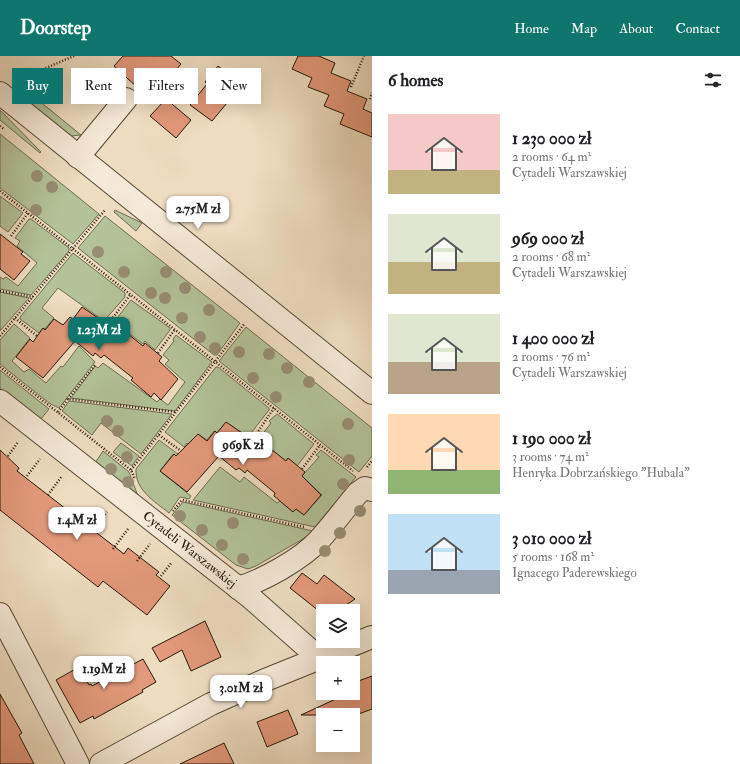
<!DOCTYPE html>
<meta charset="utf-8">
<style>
body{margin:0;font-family:"IM FELL Double Pica",serif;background:#f2f2f2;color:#202124;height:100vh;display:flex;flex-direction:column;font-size:15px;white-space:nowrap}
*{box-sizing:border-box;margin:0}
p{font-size:13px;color:#757577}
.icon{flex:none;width:22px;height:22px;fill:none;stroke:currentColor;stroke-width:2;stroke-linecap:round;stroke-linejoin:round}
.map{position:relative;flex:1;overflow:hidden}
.panel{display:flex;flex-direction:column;background:#fff;width:368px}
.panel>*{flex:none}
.guide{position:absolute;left:12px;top:12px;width:300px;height:36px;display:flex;gap:8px}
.controls{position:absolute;left:316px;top:548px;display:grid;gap:8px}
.controls a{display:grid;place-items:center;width:44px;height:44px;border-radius:0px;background:#fff;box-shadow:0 4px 16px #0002;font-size:20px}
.price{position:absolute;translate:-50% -34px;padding:0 9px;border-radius:8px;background:#fff;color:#222;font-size:13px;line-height:26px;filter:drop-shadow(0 1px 2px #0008)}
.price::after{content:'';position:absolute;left:50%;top:24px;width:12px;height:9px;margin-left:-6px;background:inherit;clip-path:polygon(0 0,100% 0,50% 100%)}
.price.current{background:#0f766e;color:#fff}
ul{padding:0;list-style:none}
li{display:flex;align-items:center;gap:12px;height:100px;padding:0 16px}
li span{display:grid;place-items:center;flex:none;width:112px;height:80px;border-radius:0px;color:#555}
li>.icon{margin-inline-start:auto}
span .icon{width:48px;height:48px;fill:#fffc;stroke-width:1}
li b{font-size:17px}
h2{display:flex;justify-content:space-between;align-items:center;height:48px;padding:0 16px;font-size:17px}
.pill{padding:0 14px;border-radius:0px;background:#fff;box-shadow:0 4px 16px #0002;font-size:14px;line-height:36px}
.pill.current{background:#0f766e;color:#fff}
header{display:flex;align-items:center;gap:24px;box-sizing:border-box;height:56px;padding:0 20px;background:#0f766e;color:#fff}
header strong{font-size:19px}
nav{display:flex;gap:22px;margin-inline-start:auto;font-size:14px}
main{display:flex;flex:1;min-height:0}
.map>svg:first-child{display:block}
</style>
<header>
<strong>Doorstep</strong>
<nav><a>Home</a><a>Map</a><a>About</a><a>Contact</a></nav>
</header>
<main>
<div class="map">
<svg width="372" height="708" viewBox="0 0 372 708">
<rect width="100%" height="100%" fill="#efddc1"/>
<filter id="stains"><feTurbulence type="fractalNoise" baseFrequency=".005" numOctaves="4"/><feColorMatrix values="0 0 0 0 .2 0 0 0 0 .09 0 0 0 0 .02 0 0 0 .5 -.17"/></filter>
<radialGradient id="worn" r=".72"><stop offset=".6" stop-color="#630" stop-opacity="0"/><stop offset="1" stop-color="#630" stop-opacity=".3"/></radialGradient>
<g fill="#b3c298" stroke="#6c6d50">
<polygon points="21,30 81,79 71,80 13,34"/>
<polygon points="0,54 41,96 40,97 0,64"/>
<polygon points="0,78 99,158 73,188 0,132"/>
<polygon points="0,140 23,157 8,176 0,170"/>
<polygon points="115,154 142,167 136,175 114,156"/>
<polygon points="105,160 240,267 217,299 214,299 78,192"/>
<polygon points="29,163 31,163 69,192 69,195 31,239 0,233 0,221 3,223 6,221 18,230 37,207 17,190 20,185 15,182"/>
<polygon points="73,197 125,237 125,241 104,265 58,232 42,252 54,262 45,273 43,272 39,277 20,263 20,261"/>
<polygon points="0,236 29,242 0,275"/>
<polygon points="131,244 170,272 170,274 155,294 145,285 143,288 114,266"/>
<polygon points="14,268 30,282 12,305 24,316 29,313 46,327 61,310 63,311 79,290 95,306 59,352 49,347 0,308 0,284"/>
<polygon points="246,271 372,372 372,400 359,416 219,305"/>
<polygon points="176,279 212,306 175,355 71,342 95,310 98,312 103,307 157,346 160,343 168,349 185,326 165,308 169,304 163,299 174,285 173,283"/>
<polygon points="216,311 218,311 269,352 269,354 248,381 226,366 217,377 214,375 207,384 198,378 189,389 187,387 184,391 165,376"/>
<polygon points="0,314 49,353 40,364 0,332"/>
<polygon points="69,345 172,358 141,398 101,367 92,379 62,355"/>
<polygon points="277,358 314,388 297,410 288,402 286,405 258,384 271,367 269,365"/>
<path d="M159,384L178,398L176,400L173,398L160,415L191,440L189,443L180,441L169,457C154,445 135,434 136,413Z"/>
<polygon points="121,387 139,400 132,410 113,396"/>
<polygon points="321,394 356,421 315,471 193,444 220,411 240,426 244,421 277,447 280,445 293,456 296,453 304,459 322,439 302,420 319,401 316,399"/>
<polygon points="103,395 129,416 138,440 95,407"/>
<polygon points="183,446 313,475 308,480 256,510 248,513 236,509 172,459"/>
</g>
<g fill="#e3997b" stroke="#241808">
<polygon points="123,0 171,0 181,8 151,44 114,10"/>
<polygon points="298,0 319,0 335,7 331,17 351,25 347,35 367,43 363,53 372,57 372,81 340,68 344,58 324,50 329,39 308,31 312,22 292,13"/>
<polygon points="218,10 242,29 212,65 190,49 207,28 205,26"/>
<polygon points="166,43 191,64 176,82 150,60"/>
<polygon points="0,178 23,196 21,198 30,205 14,224 0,213"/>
<polygon points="82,251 104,266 108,262 143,290 145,287 162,301 159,305 178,323 161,344 154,337 151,341 131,324 133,322 104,299 101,302 95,297 93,300 75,285 43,322 16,301 30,283 33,286 43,272 45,274 54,263 63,269 70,261 73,263"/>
<polygon points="226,366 248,381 251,377 286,405 288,402 305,416 302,420 321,439 304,459 296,453 293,456 274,440 275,437 247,414 245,417 239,412 236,414 219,400 187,436 160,415 174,398 176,400 198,378 207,385 215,375 217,377"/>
<polygon points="0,394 19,412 17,415 124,498 128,492 159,516 156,519 170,530 147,559 103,525 98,531 0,454"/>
<polygon points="302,517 317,528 324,519 355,543 337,555 319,555 290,532"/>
<polygon points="205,565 221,601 191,615 182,594 160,606 152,592"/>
<polygon points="143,603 156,626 142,634 143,636 94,663 93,660 80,667 56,624 79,611 89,629 91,628 92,630"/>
<polygon points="372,620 372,653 356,659 301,659 338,642 336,637 353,637 353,627"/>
<polygon points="0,638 22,677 19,679 34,708 0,708"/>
<polygon points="288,654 298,678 267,691 257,666"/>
<polygon points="224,687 234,708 180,708"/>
</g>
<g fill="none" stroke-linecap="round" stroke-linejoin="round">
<defs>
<g id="minor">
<polyline points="0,37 372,337"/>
<polyline points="78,101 126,43"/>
<path id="s1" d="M0,345L250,541L310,594L314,604"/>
<path d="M238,532C262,525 302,503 319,484C333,469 345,452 358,437L365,432L372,434"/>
<polyline points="0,558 78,708"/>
<polyline points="101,708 211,648 263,625 372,581"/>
</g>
</defs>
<use href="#minor" stroke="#574936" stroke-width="24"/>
<g stroke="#241808" stroke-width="2.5" stroke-dasharray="1 2" stroke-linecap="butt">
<polyline points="18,24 74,0"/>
<polyline points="351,31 364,0"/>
<polyline points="370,43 372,37"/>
<polyline points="0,70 4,73"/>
<polyline points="0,135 353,415"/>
<polyline points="11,180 28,157"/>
<polyline points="0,235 33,241"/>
<polyline points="15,262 37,280"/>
<polyline points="111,264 131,238"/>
<polyline points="0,280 105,154"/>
<polyline points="158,297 175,273"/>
<polyline points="0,311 131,414 135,423"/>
<polyline points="68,343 95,309"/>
<polyline points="58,356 68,343 175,356"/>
<polyline points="159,379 181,395"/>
<polyline points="255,380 274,352"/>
<polyline points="8,400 18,386"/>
<polyline points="367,411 372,405"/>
<polyline points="302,413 320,389"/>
<polyline points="131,414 245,267"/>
<polyline points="27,420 40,403"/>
<polyline points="48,439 62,420"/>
<polyline points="173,455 182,444 304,471"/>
<polyline points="94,473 107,456"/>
<polyline points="113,493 128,473"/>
<polyline points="137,505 150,488"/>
<polyline points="161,520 172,506"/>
</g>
<use href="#minor" stroke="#f5e9d7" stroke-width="22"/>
</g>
<g fill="#978d73">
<circle cx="37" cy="120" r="6"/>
<circle cx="52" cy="131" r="6"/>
<circle cx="36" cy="154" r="6"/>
<circle cx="98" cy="196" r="6"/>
<circle cx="124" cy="216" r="6"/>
<circle cx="166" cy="216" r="6"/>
<circle cx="185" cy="232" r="6"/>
<circle cx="151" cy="237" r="6"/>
<circle cx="165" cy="242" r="6"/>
<circle cx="209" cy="254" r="6"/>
<circle cx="182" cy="262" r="6"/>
<circle cx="200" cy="281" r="6"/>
<circle cx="215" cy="292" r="6"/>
<circle cx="239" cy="296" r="6"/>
<circle cx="269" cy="298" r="6"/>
<circle cx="287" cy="312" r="6"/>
<circle cx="253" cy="322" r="6"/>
<circle cx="309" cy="326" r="6"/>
<circle cx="276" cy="341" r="6"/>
<circle cx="107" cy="365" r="6"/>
<circle cx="348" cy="368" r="6"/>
<circle cx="118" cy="375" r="6"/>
<circle cx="127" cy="401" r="6"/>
<circle cx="349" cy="404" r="6"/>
<circle cx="111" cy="413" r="6"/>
<circle cx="128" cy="426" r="6"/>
<circle cx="343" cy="428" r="6"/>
<circle cx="360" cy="455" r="6"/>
<circle cx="180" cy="460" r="6"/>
<circle cx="233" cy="467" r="6"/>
<circle cx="202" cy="474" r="6"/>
<circle cx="340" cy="477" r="6"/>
<circle cx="222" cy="489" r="6"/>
<circle cx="325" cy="495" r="6"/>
<circle cx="243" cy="503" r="6"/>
</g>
<g text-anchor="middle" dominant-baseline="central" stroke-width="3.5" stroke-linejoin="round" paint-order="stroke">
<g font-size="13" fill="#241808" stroke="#f5e9d7">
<text stroke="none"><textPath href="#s1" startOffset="241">Cytadeli Warszawskiej</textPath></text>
</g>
</g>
<rect width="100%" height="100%" filter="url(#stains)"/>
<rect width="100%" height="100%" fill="url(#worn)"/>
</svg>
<div class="controls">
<a><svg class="icon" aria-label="layers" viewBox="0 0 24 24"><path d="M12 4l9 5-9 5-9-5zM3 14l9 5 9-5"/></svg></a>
<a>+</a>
<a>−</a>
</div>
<b class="price" style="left:198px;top:174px">2.75M zł</b>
<b class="price current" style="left:99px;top:295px">1.23M zł</b>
<b class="price" style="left:243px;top:410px">969K zł</b>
<b class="price" style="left:77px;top:485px">1.4M zł</b>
<b class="price" style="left:104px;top:634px">1.19M zł</b>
<b class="price" style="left:241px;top:653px">3.01M zł</b>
<div class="guide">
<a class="pill current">Buy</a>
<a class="pill">Rent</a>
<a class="pill">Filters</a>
<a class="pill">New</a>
</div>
</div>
<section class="panel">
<h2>6 homes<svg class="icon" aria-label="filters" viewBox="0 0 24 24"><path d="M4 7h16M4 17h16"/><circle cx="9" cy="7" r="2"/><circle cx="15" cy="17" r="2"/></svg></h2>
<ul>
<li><span style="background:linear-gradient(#f6c9c9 70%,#c2b280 0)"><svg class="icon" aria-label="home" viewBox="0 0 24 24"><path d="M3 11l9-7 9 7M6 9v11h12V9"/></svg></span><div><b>1 230 000 zł</b><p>2 rooms · 64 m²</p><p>Cytadeli Warszawskiej</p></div></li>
<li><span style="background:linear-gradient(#dfe7d0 60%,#c2b280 0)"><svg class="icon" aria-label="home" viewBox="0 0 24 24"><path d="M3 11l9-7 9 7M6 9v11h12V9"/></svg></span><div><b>969 000 zł</b><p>2 rooms · 68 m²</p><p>Cytadeli Warszawskiej</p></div></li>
<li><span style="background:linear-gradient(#dfe7d0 60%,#b9a48a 0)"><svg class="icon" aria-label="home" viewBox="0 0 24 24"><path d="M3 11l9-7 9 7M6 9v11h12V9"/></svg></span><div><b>1 400 000 zł</b><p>2 rooms · 76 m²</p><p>Cytadeli Warszawskiej</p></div></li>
<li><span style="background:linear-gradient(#ffd9b3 70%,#8fb573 0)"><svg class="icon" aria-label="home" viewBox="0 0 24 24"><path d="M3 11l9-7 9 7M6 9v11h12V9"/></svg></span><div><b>1 190 000 zł</b><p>3 rooms · 74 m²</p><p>Henryka Dobrzańskiego &quot;Hubala&quot;</p></div></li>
<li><span style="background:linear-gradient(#bfe0f5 70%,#9aa5b1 0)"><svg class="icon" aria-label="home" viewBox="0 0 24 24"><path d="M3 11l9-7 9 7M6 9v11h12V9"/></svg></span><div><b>3 010 000 zł</b><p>5 rooms · 168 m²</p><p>Ignacego Paderewskiego</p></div></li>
</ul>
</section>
</main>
